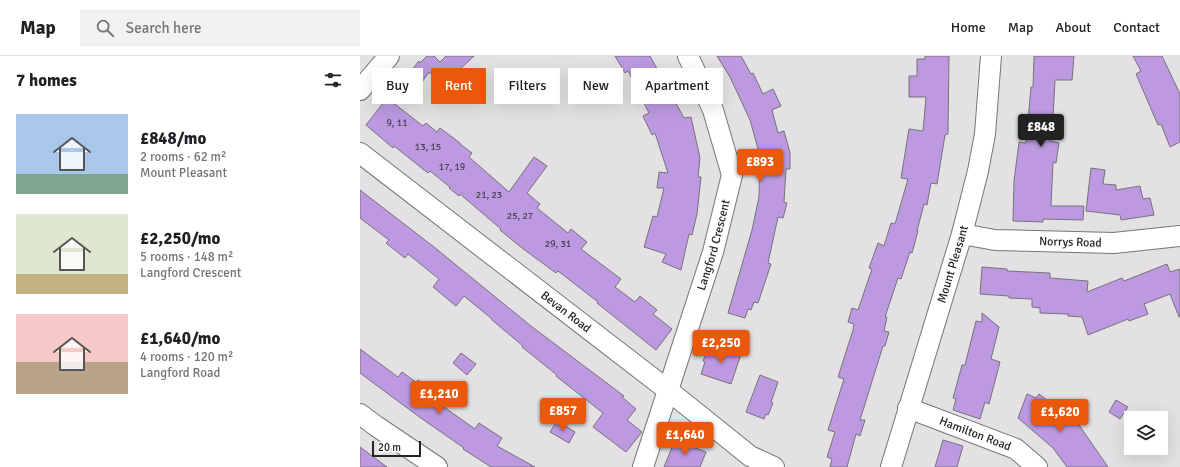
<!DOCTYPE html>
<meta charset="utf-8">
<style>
body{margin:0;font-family:Signika,sans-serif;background:#f2f2f2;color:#202124;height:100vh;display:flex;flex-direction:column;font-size:15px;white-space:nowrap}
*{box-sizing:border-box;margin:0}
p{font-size:13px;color:#757577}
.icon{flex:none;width:22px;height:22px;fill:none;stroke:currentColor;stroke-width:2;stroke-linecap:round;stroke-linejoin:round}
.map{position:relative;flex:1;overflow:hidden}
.side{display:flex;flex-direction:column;background:#fff;width:360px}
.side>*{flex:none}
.guide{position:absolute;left:12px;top:12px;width:380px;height:36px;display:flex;gap:8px}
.tools{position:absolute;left:764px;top:355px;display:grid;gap:8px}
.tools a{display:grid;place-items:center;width:44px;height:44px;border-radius:0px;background:#fff;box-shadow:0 4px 16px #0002;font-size:20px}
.scale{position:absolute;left:12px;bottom:10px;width:49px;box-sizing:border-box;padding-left:4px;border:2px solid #252426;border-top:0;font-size:11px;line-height:14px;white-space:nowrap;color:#252426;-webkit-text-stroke:3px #fff;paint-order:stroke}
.price{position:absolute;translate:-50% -34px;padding:0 9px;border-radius:4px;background:#ea580c;color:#fff;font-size:13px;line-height:26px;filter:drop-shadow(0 1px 2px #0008)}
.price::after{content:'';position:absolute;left:50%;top:24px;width:12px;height:9px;margin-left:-6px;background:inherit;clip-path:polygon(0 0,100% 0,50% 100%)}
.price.current{background:#222;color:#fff}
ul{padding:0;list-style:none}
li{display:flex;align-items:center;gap:12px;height:100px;padding:0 16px}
li span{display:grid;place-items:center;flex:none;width:112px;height:80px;border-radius:0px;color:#555}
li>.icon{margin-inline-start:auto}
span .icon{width:48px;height:48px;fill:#fffc;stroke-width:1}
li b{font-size:17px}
h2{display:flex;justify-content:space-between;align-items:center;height:48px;padding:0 16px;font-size:17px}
.chip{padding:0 14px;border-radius:0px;background:#fff;box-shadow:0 4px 16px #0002;font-size:14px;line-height:36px}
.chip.current{background:#ea580c;color:#fff}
header{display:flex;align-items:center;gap:24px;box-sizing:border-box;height:56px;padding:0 20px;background:#fff;border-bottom:1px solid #e0e0e0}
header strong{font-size:19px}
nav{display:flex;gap:22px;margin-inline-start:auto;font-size:14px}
.search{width:280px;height:36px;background:#f2f2f2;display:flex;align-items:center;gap:10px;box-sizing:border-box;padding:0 14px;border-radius:0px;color:#757577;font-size:15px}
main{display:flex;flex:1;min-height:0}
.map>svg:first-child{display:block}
</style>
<header>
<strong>Map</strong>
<div class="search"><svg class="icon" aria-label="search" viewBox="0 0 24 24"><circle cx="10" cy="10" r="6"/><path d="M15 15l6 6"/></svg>Search here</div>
<nav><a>Home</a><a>Map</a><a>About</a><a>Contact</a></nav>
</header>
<main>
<section class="side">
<h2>7 homes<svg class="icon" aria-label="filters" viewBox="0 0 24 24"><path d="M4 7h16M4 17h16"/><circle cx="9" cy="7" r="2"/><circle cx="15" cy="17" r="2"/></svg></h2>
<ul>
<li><span style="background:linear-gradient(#a9c7e8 75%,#7fa58c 0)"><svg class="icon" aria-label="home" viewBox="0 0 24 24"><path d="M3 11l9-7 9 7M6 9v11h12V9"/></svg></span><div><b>£848/mo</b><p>2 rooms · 62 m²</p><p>Mount Pleasant</p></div></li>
<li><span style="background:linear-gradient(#dfe7d0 75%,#c2b280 0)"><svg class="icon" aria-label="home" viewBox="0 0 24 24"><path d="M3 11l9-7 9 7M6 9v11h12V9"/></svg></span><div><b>£2,250/mo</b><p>5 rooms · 148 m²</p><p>Langford Crescent</p></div></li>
<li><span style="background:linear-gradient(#f6c9c9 60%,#b9a48a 0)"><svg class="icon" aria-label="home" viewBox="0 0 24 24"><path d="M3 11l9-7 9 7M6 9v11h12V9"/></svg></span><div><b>£1,640/mo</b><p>4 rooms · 120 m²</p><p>Langford Road</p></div></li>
</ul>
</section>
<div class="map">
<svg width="820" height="411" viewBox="0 0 820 411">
<rect width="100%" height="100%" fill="#e3e1e4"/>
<g fill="#bc99e0" stroke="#757477">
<polygon points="67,0 74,0 80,6 86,0 114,0 98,15 103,20 93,30 85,21 79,27 69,16 62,26 50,16 59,5 60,7"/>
<polygon points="255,0 290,0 324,62 331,61 340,102 338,121 341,121 337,158 332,179 329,178 321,214 302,206 306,198 284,191 293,160 297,161 304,132 297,132 299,116 308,117 295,77 292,79 283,60 289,57 268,15 265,17"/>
<polygon points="357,0 381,0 391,18 393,17 403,38 413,33 421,50 412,54 418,77 424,75 430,97 430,113 426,113 424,146 427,147 423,162 418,161 408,207 411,208 398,247 394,246 391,254 388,253 385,262 368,257 392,174 399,141 400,100 390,64 370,21"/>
<polygon points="565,0 589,0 588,78 585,79 577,128 571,127 567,149 564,148 557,175 558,175 552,197 550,196 541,223 538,222 525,261 527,261 524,275 529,276 525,290 523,290 500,364 505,364 500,380 496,378 487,411 470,411 472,403 467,401 475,376 468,374 484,323 478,321 493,274 494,268 488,266 492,252 498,254 512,213 509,212 518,187 524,190 531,167 535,168 548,123 541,122 549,73 563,75 566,41 549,41 549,20 557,20 557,3 565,3"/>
<polygon points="674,0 714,0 712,24 695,24 693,61 690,85 699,87 696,107 693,106 691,150 724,150 723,164 683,163 683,166 653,165 654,125 659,86 666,87 671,31 673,31"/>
<polygon points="773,0 802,0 820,38 820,86 810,91 801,68 798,69 776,18 781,15"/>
<polygon points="27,42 63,70 66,67 77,76 80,72 100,87 100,88 112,97 109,101 149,136 174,101 187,110 167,137 180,148 177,152 208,177 211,173 227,186 221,193 261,223 255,231 275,246 280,240 297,254 293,258 312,273 296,294 237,247 238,246 198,215 196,217 162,192 140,174 141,173 100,138 99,140 89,132 90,131 70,115 68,117 34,90 33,92 6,69"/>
<polygon points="731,112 745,114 743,128 756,129 756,134 780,130 783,143 790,142 794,159 761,164 760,159 726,155"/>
<polygon points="0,134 74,191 171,270 264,340 262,341 276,353 267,364 282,376 266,396 233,371 243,357 196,320 197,319 162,291 163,290 132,264 132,263 104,240 96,250 73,231 79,223 48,198 45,202 26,187 29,184 0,162"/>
<polygon points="807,208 810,216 820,213 820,261 819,261 810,238 784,248 788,258 769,265 768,263 728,279 722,261 708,260 708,258 680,257 680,252 672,251 672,243 649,242 649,240 620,238 622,211 647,213 647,215 690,217 690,222 728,225 727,236 762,222 764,225"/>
<polygon points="622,257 639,271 631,303 640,306 629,348 625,346 620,363 593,354 596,343 593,342 602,309 605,309 616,265 622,266"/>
<polygon points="350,288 381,298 371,328 341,318 345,306 343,305"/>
<polygon points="0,293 38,321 42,316 57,327 58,324 75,336 73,340 85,349 84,351 115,373 119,367 142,382 137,390 175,411 131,411 103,393 104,392 58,360 0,317"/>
<polygon points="101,297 116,308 107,319 93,307"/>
<polygon points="400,319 418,326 411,346 413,347 408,359 406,358 404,363 386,356"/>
<polygon points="667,338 676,342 679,338 719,369 748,411 707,411 693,392 658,362"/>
<polygon points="756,344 768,351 760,363 749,356"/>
<polygon points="197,365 215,376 209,387 190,376"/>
<polygon points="315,384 346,396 340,411 304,411"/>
<polygon points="583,384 603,390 597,411 575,411"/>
<polygon points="0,391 27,411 0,411"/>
</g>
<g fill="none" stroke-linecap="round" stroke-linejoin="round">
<defs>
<g id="minor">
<polyline points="0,34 29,0"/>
<path id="s1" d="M0,97L309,335L390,400L414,411"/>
<path id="s2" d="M602,178L635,184L754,187L820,180"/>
<path id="s3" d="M548,352L656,393L677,411"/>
<polyline points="0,358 16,370 77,411"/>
<path id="s4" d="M283,411L353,196L372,119L353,54L328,0"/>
<path id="s5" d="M531,411L602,178L618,115L625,78L631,0"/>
</g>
</defs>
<use href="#minor" stroke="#767578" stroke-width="22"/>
<use href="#minor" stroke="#fff" stroke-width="20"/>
</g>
<g text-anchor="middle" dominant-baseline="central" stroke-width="3" stroke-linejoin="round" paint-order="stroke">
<g font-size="10" fill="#4b4154">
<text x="37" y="67">9, 11</text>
<text x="68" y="91">13, 15</text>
<text x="92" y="111">17, 19</text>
<text x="129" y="139">21, 23</text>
<text x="160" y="160">25, 27</text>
<text x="198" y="188">29, 31</text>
</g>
<g font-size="12" fill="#252426" stroke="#fff">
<text stroke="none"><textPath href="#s2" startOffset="109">Norrys Road</textPath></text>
<text stroke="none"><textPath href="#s4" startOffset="233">Langford Crescent</textPath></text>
<text stroke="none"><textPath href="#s5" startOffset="212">Mount Pleasant</textPath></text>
<text stroke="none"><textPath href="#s1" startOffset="260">Bevan Road</textPath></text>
<text stroke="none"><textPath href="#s3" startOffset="72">Hamilton Road</textPath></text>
</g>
</g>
</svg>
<div class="tools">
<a><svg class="icon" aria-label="layers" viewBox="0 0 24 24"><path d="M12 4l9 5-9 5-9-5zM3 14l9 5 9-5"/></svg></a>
</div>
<div class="scale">20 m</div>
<b class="price current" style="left:681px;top:92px">£848</b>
<b class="price" style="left:400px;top:127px">£893</b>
<b class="price" style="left:361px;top:308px">£2,250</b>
<b class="price" style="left:79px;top:359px">£1,210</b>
<b class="price" style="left:203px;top:376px">£857</b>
<b class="price" style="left:700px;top:377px">£1,620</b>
<b class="price" style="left:325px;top:400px">£1,640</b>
<div class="guide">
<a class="chip">Buy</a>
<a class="chip current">Rent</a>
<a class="chip">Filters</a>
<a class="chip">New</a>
<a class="chip">Apartment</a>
</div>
</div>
</main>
